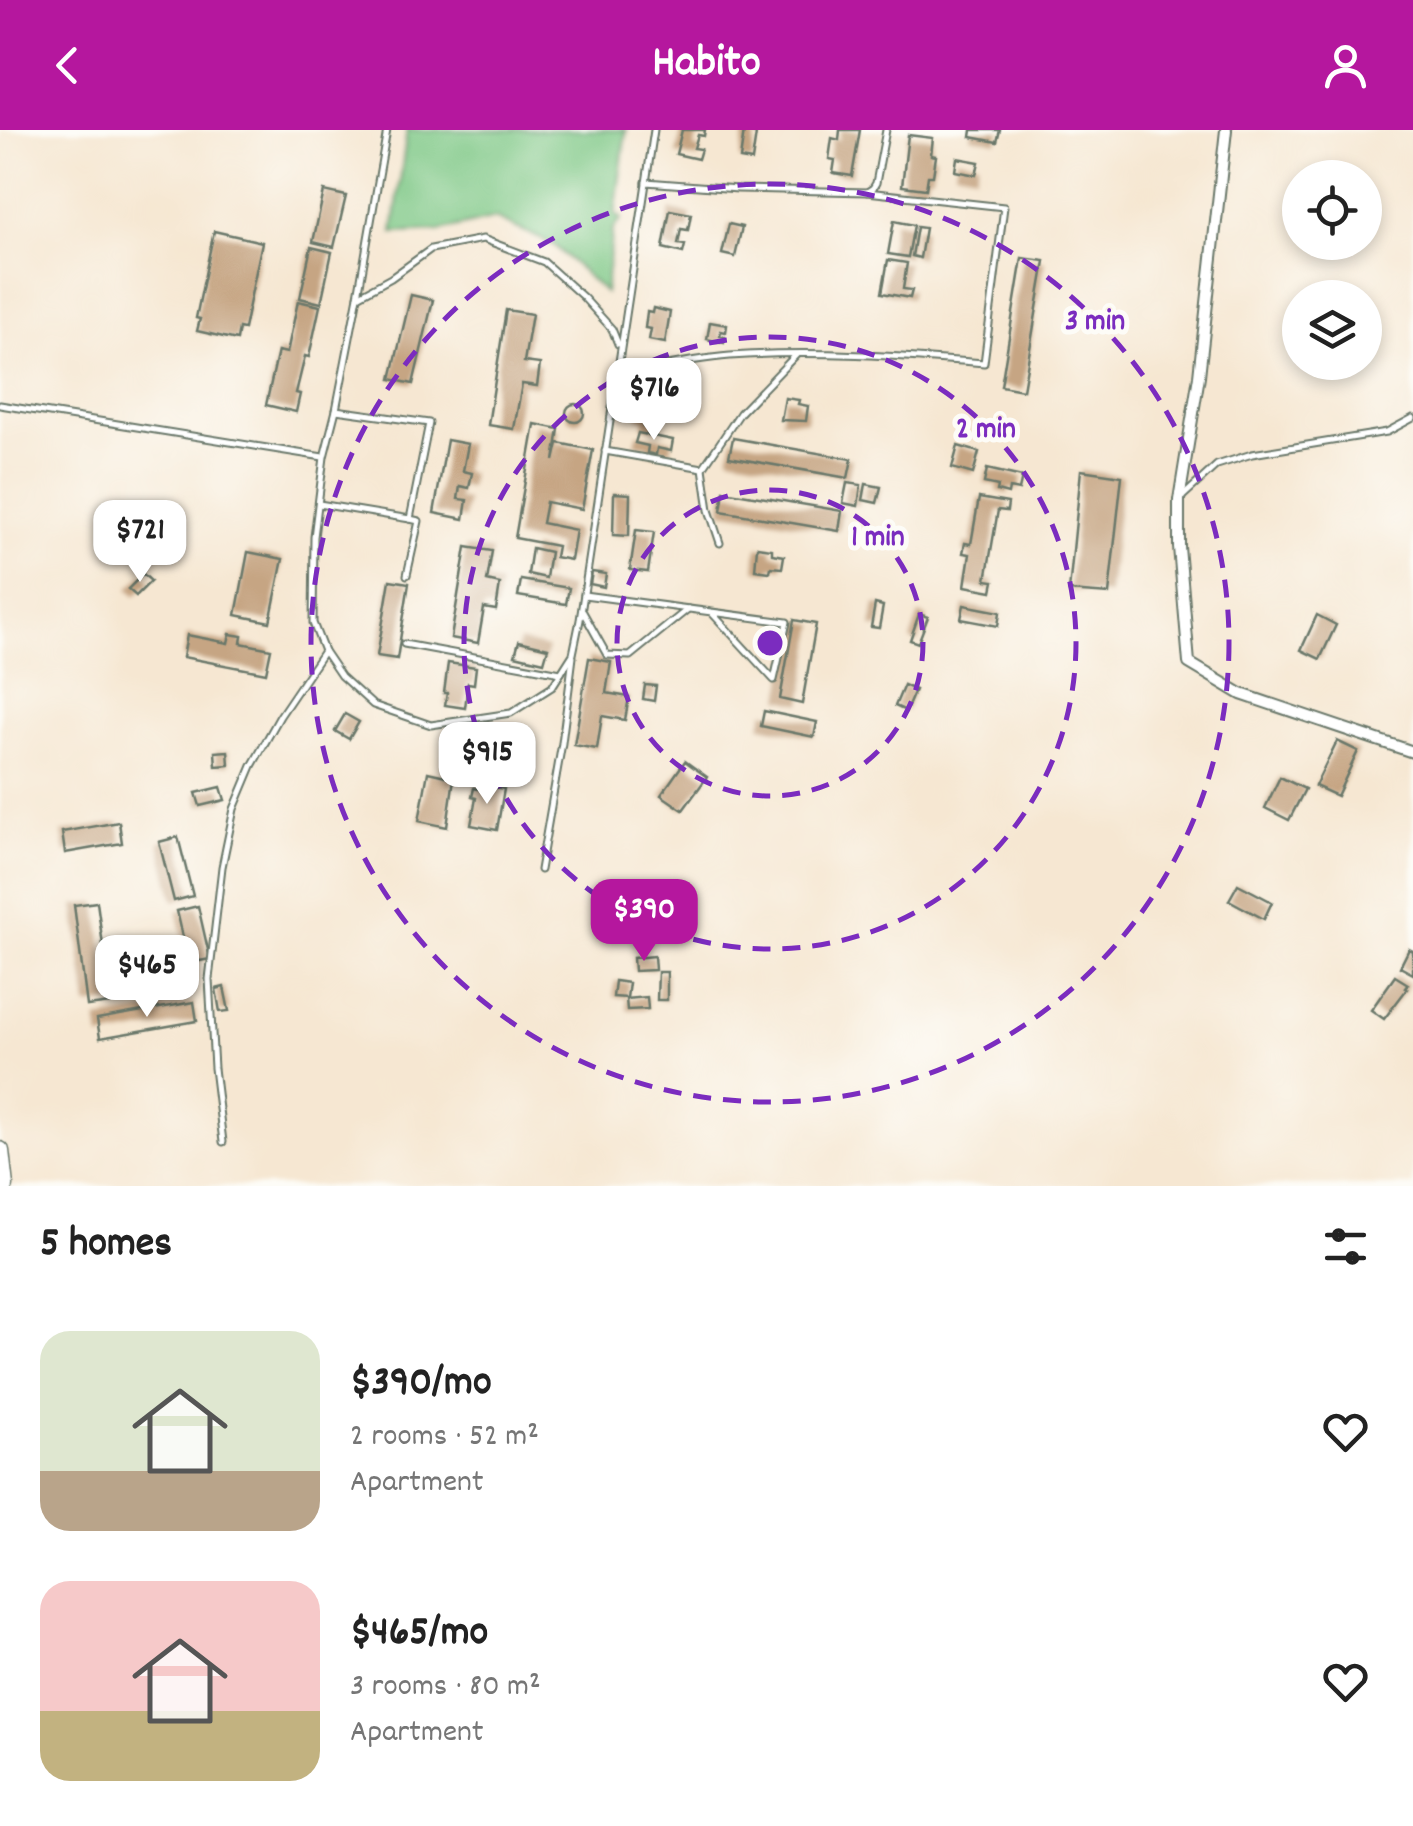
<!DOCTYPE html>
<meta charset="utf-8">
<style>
body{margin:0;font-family:Dekko,sans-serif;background:#f2f2f2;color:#222;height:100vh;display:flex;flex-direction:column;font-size:38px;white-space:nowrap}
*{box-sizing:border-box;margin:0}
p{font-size:32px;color:#767676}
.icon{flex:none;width:55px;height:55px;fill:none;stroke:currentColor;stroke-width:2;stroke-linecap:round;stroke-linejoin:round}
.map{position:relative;height:1056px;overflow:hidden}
.sheet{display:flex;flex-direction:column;background:#fff;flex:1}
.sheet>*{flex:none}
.fabs{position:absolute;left:1282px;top:30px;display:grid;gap:20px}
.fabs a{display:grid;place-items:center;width:100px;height:100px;border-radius:50%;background:#fff;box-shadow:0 5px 15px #0003;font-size:50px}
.price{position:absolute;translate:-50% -85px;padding:0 22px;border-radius:20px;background:#fff;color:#222;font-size:32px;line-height:65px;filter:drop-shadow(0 2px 5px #0008)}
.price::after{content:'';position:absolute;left:50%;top:60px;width:30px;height:22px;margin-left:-15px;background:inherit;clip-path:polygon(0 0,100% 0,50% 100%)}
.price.active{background:#b5179e;color:#fff}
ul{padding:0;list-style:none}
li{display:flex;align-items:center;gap:30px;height:250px;padding:0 40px}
li span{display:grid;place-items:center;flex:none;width:280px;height:200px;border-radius:30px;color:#555}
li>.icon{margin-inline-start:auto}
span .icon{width:120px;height:120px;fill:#fffc;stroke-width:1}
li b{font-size:42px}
h2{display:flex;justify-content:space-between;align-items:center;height:120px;padding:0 40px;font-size:42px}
header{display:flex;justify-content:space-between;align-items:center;height:130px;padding:0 40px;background:#b5179e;color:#fff;font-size:45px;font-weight:700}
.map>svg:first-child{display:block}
</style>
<header><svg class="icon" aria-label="back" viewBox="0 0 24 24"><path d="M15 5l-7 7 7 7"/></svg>Habito<svg class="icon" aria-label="person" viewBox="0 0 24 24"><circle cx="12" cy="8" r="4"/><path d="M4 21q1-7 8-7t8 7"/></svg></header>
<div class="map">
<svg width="1413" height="1056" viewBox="0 0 1413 1056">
<rect width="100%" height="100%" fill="#fdfcf7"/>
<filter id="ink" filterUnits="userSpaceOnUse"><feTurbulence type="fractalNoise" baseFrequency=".01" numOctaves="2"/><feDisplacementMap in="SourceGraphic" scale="20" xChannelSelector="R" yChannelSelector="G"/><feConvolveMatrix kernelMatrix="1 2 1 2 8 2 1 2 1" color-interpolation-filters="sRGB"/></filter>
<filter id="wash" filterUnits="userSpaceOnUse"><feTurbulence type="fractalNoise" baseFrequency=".0048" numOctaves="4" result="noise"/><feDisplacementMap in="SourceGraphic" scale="40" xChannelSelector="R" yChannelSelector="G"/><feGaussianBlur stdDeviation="2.25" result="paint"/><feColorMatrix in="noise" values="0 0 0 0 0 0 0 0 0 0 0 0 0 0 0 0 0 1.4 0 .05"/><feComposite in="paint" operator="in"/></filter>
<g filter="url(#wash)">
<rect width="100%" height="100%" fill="#f6e7d2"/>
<polygon fill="#7dc785" stroke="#4e825c" stroke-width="2.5" points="407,0 626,0 615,84 621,89 613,99 605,163 554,115 495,88 441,101 393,103"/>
<g id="blocks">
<g fill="#c6a583">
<polygon points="682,0 705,0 704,6 698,5 694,18 701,19 698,29 676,24"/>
<polygon points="840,0 860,0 852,46 833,43 835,30 829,29 832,8 839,10"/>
<polygon points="972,0 1000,0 997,12 971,7"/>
<polygon points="744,1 756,4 752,31 740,29"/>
<polygon points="908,5 933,8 931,25 936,26 933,46 928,46 926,59 902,56"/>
<polygon points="957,28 979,32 976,45 955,41"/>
<polygon points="324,61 346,66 334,117 313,112"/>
<polygon points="670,80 691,84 688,100 681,99 678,114 685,115 683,123 663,118"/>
<polygon points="894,91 914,95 908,127 888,124"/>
<polygon points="729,94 742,97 735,127 722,124"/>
<polygon points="917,97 925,98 920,128 912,126"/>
<polygon points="214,101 262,112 244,199 239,198 237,210 197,201 200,189 196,188"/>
<polygon points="311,117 332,122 321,173 300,168"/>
<polygon points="1022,128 1045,131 1023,260 1001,256"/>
<polygon points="888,130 907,133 903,159 912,160 910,168 882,163"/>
<polygon points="411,165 433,170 413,254 391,249"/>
<polygon points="298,171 320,176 309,227 305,226 296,263 300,264 296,282 266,275 278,221 287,223"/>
<polygon points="653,178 670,182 665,213 649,210 651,199 645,198 647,182 652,183"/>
<polygon points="506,180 532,184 524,232 540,234 537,256 522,254 514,299 488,295"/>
<polygon points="710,192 727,195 726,202 721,201 720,206 725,207 724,213 707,209"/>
<polygon points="648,267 664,270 659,299 643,297 644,289 638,288 640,274 647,276"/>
<polygon points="785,268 799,270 798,274 808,276 806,291 781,290"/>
<circle cx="575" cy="283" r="9"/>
<polygon points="535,294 559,299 554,331 558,313 593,320 582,379 546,372 542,393 576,400 571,430 555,427 557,416 515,408"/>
<polygon points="638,303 673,310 671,321 657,318 656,325 647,323 648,316 635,313"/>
<polygon points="733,308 852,329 848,348 729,327"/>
<polygon points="447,310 468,314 463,341 472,343 469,358 460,356 458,369 467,370 464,389 434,383"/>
<polygon points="958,316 979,322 973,344 952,338"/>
<polygon points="987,339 1022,347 1019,360 1009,358 1008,364 997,361 998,356 984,353"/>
<polygon points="1081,340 1122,346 1109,464 1069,461"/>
<polygon points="847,353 861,355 858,376 843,373"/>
<polygon points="866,354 881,357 877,373 863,370"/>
<polygon points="724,361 842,381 839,401 721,381"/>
<polygon points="614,363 630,364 629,406 613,405"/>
<polygon points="979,368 1008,373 1007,381 998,380 986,450 994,451 992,461 965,456 970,424 963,423 965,413 971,414"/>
<polygon points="636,400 654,402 648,442 630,440"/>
<polygon points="466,417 492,421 487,451 500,454 496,480 484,478 478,513 451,508"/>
<polygon points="757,417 772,419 772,424 784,426 782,438 771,437 770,442 755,440"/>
<polygon points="532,418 550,422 546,448 528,444"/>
<polygon points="248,422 283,429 270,492 236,485"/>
<polygon points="592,442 606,444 604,457 590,454"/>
<polygon points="143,444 151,451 136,466 128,459"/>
<polygon points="390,450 409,453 397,529 377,526"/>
<polygon points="521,450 569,458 566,474 518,466"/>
<polygon points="875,474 883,476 879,498 871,497"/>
<polygon points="964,475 1000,482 998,496 961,489"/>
<polygon points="919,484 928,487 918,513 910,510"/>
<polygon points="1317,485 1336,495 1320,529 1301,520"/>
<polygon points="794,490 816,494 802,574 780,569"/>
<polygon points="230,504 242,506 241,513 271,519 266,543 183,527 187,505 228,513"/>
<polygon points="519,511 548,518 544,532 515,525"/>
<polygon points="589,528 611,532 606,563 629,567 625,590 602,586 597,619 574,615"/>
<polygon points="448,533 476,537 474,554 468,553 465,578 445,575 447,563 444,563"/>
<polygon points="645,555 656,556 654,571 643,569"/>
<polygon points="904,555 915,560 906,581 895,576"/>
<polygon points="764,581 817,592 814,607 761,596"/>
<polygon points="345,584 359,592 349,609 335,601"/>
<polygon points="1337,611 1358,621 1337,666 1315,656"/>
<polygon points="228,621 229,635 216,636 215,622"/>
<polygon points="685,631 707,647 683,680 661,665"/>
<polygon points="428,642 454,648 447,697 419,691"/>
<polygon points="1280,647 1305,659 1289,690 1265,678"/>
<polygon points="479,654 504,659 497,700 471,695 476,668 472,667 474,658 478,659"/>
<polygon points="221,657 225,670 200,676 196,663"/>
<polygon points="119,692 122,713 65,723 62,702"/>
<polygon points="178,707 193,766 174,771 159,712"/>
<polygon points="1238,754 1272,772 1264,789 1229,770"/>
<polygon points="97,772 111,873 87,876 74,775"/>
<polygon points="198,776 210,829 189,833 177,781"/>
<polygon points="1409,819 1413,821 1413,844 1400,837"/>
<polygon points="654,826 655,840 634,841 633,828"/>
<polygon points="658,842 667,842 667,870 657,870"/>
<polygon points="1395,846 1408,854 1405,858 1407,859 1384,889 1371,880"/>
<polygon points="615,851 629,853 627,868 613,867"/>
<polygon points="224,857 229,881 220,882 216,859"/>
<polygon points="647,867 648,879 627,880 626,869"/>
<polygon points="194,872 197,891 100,908 97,889"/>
</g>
</g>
</g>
<g filter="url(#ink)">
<use href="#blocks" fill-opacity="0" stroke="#6a786b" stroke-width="2.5"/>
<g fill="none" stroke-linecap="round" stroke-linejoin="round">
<defs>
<g id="lane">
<polyline points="387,0 358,166 336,280 324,327 314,407 313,493 324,521 341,546 373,575 431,595 511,583 552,557 573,524 580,490 654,0"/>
<polyline points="646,52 738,59 867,62 873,58 876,53 886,0"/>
<polyline points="358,166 391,148 431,119 483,109 544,132 583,167 612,199 618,214"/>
<path d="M615,245C653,238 692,229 730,226C814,220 900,226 984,233L1004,77L867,62"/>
<polyline points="0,275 323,327"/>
<polyline points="605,321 703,338 740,283 796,225"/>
<polyline points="703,338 709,380 720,413"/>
<polyline points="1181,368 1217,335 1252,324 1387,302 1413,288"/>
<polyline points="319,374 410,389 429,293 336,280"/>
<polyline points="407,445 419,391 410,389"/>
<polyline points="584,465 787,492 774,550 711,482"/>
<polyline points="583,482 607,525 630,526 688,479"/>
<polyline points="404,514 561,543"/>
<polyline points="540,740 562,613 573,527"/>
<polyline points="223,1012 214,938 209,849 222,737 234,679 252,636 280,586 324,521"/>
</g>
<polyline id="street" points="1226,0 1199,246 1179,370 1179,417 1189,533 1241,564 1413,622"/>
<polyline id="primary" points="0,1021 4,1056"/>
</defs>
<use href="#lane" stroke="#6a786b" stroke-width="9"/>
<use href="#street" stroke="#6a786b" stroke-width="14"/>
<use href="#primary" stroke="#6a786b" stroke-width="21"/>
<use href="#lane" stroke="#fff" stroke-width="5"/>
<use href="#street" stroke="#fff" stroke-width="10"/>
<use href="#primary" stroke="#fff" stroke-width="18"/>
</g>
</g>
<g fill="none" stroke="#7b2cbf" stroke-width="5" stroke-dasharray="18 12">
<circle cx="770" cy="513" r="153"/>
<circle cx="770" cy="513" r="306"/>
<circle cx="770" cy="513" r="459"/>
</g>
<circle cx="770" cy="513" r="15" fill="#7b2cbf" stroke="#fdfcf7" stroke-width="5"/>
<g font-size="30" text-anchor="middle" font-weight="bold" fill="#7b2cbf" stroke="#fdfcf7" stroke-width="10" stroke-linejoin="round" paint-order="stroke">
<text x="1095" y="199">3 min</text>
<text x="986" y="307">2 min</text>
<text x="878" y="415">1 min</text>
</g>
</svg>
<div class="fabs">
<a><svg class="icon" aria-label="locate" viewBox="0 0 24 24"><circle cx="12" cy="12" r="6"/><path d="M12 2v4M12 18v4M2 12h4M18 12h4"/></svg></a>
<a><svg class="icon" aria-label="layers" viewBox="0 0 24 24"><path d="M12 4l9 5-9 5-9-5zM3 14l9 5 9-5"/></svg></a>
</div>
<b class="price" style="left:654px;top:313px">$716</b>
<b class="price" style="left:140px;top:455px">$721</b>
<b class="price" style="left:487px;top:677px">$915</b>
<b class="price active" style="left:644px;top:834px">$390</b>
<b class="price" style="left:147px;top:890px">$465</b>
</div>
<section class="sheet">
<h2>5 homes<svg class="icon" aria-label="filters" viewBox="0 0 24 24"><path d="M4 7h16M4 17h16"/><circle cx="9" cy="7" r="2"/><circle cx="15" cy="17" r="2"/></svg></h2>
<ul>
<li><span style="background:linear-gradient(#dfe7d0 70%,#b9a48a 0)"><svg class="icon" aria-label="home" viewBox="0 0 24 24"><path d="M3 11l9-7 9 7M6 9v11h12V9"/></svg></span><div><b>$390/mo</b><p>2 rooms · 52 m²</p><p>Apartment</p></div><svg class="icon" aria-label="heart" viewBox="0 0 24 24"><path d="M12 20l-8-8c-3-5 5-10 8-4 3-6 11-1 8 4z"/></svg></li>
<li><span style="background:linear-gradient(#f6c9c9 65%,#c2b280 0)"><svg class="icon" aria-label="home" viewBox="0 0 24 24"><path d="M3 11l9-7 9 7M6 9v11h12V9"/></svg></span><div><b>$465/mo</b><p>3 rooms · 80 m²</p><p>Apartment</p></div><svg class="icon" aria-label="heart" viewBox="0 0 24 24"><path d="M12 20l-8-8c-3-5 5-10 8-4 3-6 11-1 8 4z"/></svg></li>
</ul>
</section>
